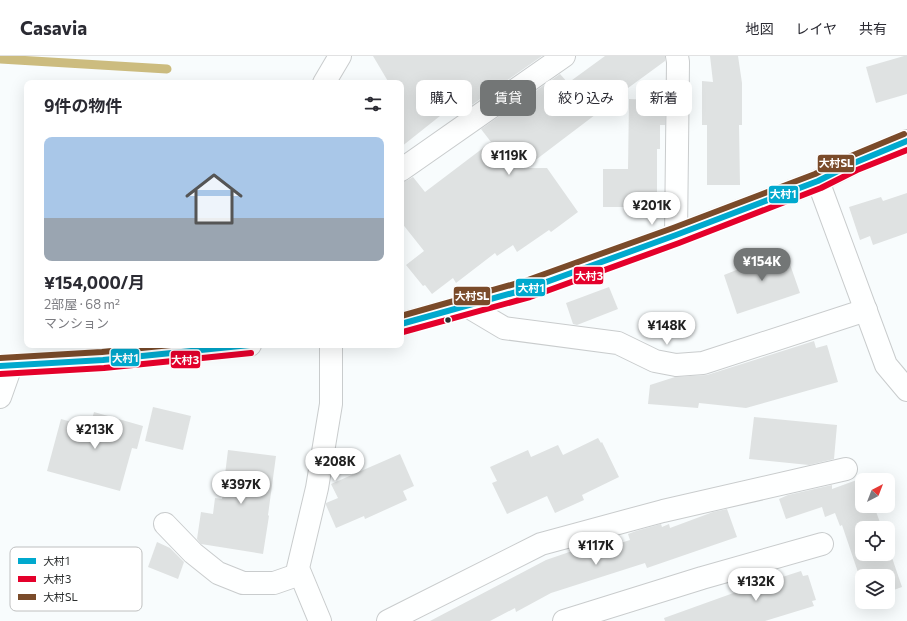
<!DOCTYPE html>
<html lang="ja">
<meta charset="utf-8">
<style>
body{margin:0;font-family:Commissioner,"Noto Sans JP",sans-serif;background:#f7f7f7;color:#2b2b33;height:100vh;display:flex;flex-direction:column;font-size:15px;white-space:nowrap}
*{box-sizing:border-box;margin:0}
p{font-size:13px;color:#7c7c81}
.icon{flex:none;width:22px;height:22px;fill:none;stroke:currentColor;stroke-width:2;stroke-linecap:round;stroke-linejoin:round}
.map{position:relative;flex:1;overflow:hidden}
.details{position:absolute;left:24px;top:24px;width:380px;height:268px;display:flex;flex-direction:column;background:#fff;border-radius:8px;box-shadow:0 4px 16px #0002}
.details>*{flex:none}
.top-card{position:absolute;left:416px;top:24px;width:380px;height:36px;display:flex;gap:8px}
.needle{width:26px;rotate:42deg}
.fabs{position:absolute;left:855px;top:417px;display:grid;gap:8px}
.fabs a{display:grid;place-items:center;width:40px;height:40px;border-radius:8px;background:#fff;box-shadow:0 4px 16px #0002;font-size:20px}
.price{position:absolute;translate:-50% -34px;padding:0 9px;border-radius:14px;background:#fff;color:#222;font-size:13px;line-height:26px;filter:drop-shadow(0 1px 2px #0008)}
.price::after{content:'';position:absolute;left:50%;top:24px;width:12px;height:9px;margin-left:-6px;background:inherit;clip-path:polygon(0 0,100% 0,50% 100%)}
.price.current{background:#737676;color:#fff}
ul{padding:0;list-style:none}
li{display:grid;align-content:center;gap:8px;height:212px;padding:0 20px}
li+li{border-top:1px solid #e1e1e2}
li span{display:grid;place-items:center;height:124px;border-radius:8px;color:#555}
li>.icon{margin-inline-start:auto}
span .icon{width:72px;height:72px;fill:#fffc;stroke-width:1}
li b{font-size:17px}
h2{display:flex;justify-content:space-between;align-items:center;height:48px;padding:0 20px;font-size:17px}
.tag{padding:0 14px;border-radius:8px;background:#fff;box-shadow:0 4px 16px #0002;font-size:14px;line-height:36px}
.tag.current{background:#737676;color:#fff}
header{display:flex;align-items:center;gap:24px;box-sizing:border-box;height:56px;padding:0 20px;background:#fff;border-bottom:1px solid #e1e1e2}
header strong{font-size:19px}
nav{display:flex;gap:22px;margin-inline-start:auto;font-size:14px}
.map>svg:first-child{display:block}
</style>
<header>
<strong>Casavia</strong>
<nav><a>地図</a><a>レイヤ</a><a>共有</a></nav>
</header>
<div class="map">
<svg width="907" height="565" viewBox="0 0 907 565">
<rect width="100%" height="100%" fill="#f8fcfd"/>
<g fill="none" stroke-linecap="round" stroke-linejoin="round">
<polyline stroke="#ccbc7f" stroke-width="9" points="0,3 167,13"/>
</g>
<g fill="#dfe2e2">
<polygon points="373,0 542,0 466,53 462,48 447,59 445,56 401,91 401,27 389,27"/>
<polygon points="605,0 665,0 665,5 613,43 616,43 525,112 547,112 578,156 551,176 549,174 517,196 513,189 497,200 495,197 456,227 453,222 432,238 425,229 423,230 406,209 424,195 401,166 401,126 408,124 413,121 425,136 491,86 481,73 560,18 568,27"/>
<polygon points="710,0 738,0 742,27 742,69 739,69 740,129 707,129 707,69 702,69 702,25 713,26"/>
<polygon points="904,0 907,0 907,38 876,47 866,11"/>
<polygon points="629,43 654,44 665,60 665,69 660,69 660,93 657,93 657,152 652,152 652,158 629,158 629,151 603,151 603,113 628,113"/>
<polygon points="907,137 907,177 873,189 870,180 860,184 849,151 881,141 883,145"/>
<polygon points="785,194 800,237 737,258 724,219 739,213 738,210"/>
<polygon points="609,231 618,253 577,269 573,268 566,247"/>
<polygon points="814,285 816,292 827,289 838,326 746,352 699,347 698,352 648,348 650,329 675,321 707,319"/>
<polygon points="153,351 191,360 183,394 145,385"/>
<polygon points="94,356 143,370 137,393 132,392 120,435 47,415 61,363 90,371"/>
<polygon points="754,361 837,369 834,403 809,409 749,403"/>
<polygon points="598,382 601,387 602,386 619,421 582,439 584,444 555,457 547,440 507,458 492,427 497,425 490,411 528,394 531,401 558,389 563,399"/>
<polygon points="228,394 276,400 268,459 269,460 263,498 201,488 197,483 201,456 213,458 215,442 222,443"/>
<polygon points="400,398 414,430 403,435 407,444 365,463 364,460 336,472 326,449 326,447 338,442 331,428"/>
<polygon points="865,421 866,424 862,424 862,450 874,450 882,472 862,472 862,498 888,498 888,490 902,531 888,536 888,520 862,520 862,528 842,469 840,470 835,457 825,461 822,451 786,463 779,443 788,439 832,429 832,433"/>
<polygon points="727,453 737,481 647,512 645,507 551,537 516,556 515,552 490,565 430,565 546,504 581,492 585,498 630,484 628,478 636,475 661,468 662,471 669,468 670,472 713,456"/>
<polygon points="157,486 170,492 184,506 178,523 148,511"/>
<polygon points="801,515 803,520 808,519 816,544 812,545 814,550 765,565 665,565 664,562 739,535"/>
</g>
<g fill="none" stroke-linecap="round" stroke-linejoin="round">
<defs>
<g id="minor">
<polyline points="324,27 340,0"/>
<polyline points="401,114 564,0"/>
<polyline points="818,125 886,309 907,334"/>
<polyline points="676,179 678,6 677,0"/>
<polyline points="467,250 504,272 618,287 655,305 676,309 703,307 866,254"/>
<polyline points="401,268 527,233 676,179 818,125 854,107 907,85"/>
<polyline points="0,310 103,304 250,289"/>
<polyline points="0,341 11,310"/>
<polyline points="165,468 193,497 218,517 243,527 274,527 300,518"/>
<polyline points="320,565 298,512 317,432 331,348 331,289"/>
<polyline points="388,565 541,488 663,455 846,413"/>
<polyline points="564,565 702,522 822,488"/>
</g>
</defs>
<use href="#minor" stroke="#c9cccd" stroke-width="24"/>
<use href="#minor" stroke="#feffff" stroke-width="22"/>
<defs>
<g id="bus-1">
<polyline points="401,268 527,233 676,179 818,125 854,107 907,85"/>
<polyline points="0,310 103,304 250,289"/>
</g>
<g id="bus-2">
<polyline points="403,276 530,241 679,187 821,132 857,114 907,94"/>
<polyline points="0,318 104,312 251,297"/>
</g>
<g id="bus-3">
<polyline points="401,260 525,225 673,172 815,118 851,100 904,78"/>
<polyline points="0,302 102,296 171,289"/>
</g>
</defs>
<use href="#bus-1" stroke="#fff" stroke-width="9"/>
<use href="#bus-2" stroke="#fff" stroke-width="9"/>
<use href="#bus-3" stroke="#fff" stroke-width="9"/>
<use href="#bus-1" stroke="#00a9ce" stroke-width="6"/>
<use href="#bus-2" stroke="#e4002b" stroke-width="6"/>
<use href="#bus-3" stroke="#7a4b2a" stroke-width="6"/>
</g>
<circle fill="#2b2e2e" stroke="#fff" stroke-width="1.5" cx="448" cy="264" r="3.5"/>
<rect x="10" y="491" width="132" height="64" rx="6" fill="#fff" stroke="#bfc0c0" stroke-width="1"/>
<rect x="18" y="502" width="18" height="6" fill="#00a9ce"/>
<rect x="18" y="520" width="18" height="6" fill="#e4002b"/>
<rect x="18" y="538" width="18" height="6" fill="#7a4b2a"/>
<g font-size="11" fill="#2b2e2e">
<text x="43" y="509">大村1</text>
<text x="43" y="527">大村3</text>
<text x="43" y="545">大村SL</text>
</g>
<g stroke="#fff" stroke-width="1.5">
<rect x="817" y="98" width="38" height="19" rx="4" fill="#7a4b2a"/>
<rect x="768" y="129" width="31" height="19" rx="4" fill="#00a9ce"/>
<rect x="573" y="210" width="31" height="19" rx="4" fill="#e4002b"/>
<rect x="515" y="222" width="31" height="19" rx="4" fill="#00a9ce"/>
<rect x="453" y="230" width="38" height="20" rx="4" fill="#7a4b2a"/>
<rect x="110" y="292" width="30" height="19" rx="4" fill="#00a9ce"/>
<rect x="170" y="294" width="31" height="19" rx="4" fill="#e4002b"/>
</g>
<g font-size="11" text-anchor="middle" font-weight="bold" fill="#fff">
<text x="836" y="111">大村SL</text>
<text x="783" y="142">大村1</text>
<text x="589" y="224">大村3</text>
<text x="531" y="236">大村1</text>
<text x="472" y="244">大村SL</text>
<text x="125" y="306">大村1</text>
<text x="185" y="308">大村3</text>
</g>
</svg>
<div class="fabs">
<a><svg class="needle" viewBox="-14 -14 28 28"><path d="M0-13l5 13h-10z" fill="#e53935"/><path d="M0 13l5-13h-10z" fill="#7c7c81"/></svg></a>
<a><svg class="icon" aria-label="locate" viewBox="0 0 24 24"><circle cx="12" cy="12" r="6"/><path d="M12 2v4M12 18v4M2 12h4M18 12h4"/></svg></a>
<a><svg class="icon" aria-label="layers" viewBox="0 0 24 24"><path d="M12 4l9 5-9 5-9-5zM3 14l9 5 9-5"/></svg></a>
</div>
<b class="price" style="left:509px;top:120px">¥119K</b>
<b class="price" style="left:652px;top:170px">¥201K</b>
<b class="price current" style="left:762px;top:226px">¥154K</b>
<b class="price" style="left:667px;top:290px">¥148K</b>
<b class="price" style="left:95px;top:394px">¥213K</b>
<b class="price" style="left:335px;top:426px">¥208K</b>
<b class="price" style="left:241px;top:449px">¥397K</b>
<b class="price" style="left:596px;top:510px">¥117K</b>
<b class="price" style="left:756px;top:546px">¥132K</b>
<div class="top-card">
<a class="tag">購入</a>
<a class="tag current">賃貸</a>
<a class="tag">絞り込み</a>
<a class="tag">新着</a>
</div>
<section class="details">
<h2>9件の物件<svg class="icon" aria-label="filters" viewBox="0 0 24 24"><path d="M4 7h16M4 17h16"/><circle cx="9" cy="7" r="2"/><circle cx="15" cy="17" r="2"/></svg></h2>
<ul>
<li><span style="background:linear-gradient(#a9c7e8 65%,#9aa5b1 0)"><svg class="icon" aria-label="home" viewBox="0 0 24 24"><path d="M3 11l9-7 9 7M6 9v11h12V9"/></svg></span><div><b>¥154,000/月</b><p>2部屋 · 68 m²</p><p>マンション</p></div></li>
</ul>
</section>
</div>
